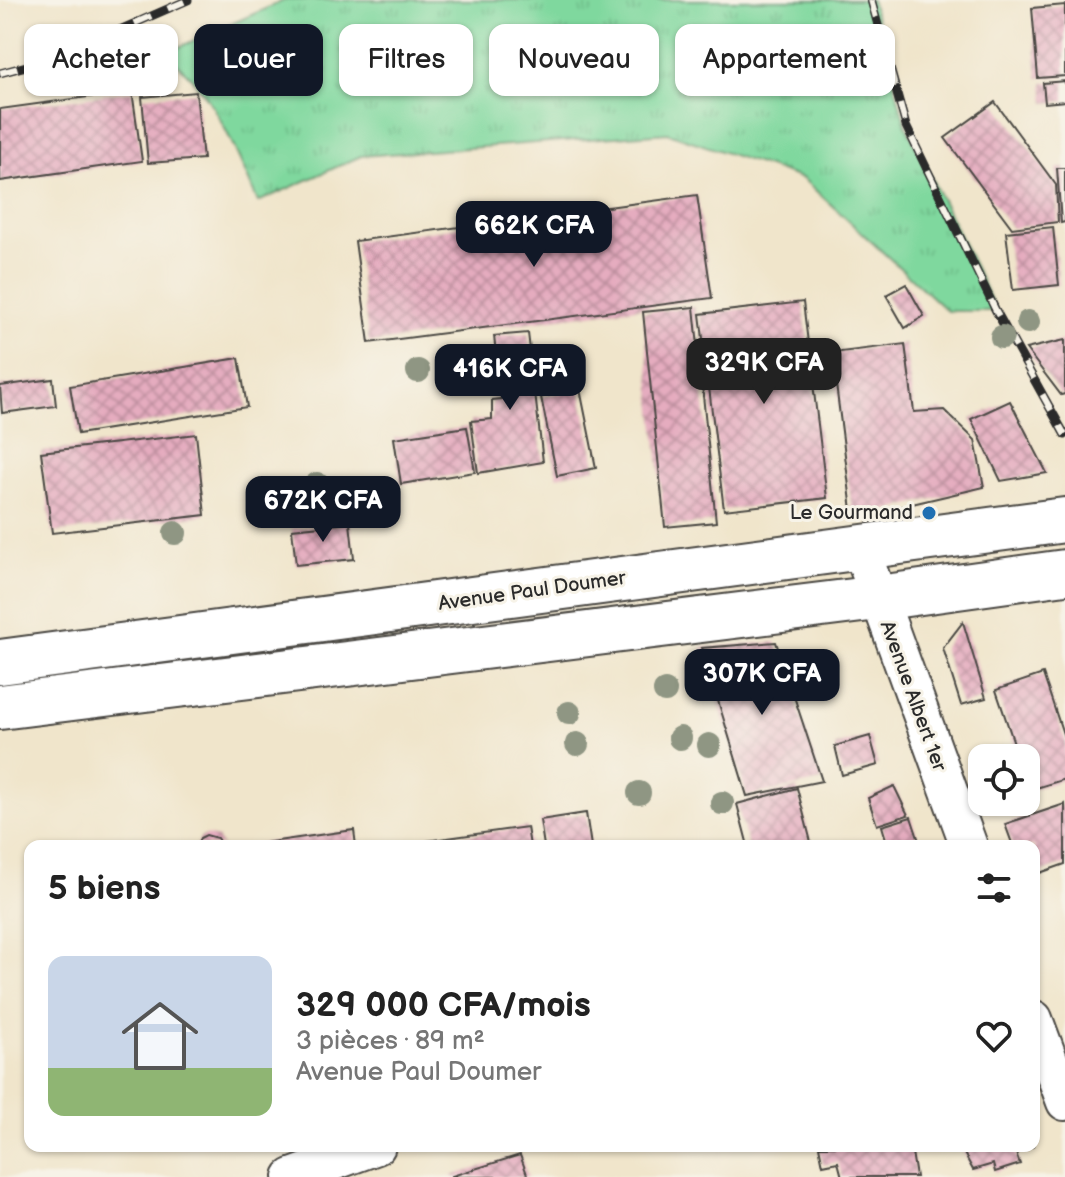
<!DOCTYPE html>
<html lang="fr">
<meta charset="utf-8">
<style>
body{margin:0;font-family:"Balsamiq Sans",sans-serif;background:#f6f6f6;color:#222;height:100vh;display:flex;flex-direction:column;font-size:30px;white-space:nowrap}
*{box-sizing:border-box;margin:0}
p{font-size:26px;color:#767676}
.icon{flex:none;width:44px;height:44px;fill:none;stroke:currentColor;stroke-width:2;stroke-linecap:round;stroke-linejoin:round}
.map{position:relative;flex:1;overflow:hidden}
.drawer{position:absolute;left:24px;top:840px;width:1016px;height:312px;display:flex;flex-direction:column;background:#fff;border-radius:16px;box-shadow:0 2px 6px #0004}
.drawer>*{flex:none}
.hud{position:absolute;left:24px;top:24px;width:1018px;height:72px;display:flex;gap:16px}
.buttons{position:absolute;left:968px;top:744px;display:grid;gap:16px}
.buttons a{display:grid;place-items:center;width:72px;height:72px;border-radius:16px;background:#fff;box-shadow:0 2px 6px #0004;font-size:40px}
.price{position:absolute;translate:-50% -68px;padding:0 18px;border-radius:16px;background:#111827;color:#fff;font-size:26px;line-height:52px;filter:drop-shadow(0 2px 4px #0008)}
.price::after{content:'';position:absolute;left:50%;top:48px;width:24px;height:18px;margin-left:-12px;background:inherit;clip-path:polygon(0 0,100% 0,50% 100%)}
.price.selected{background:#222;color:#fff}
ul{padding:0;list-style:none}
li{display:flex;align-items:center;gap:24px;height:200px;padding:0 24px}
li span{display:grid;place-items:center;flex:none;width:224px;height:160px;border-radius:16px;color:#555}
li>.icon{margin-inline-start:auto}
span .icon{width:96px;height:96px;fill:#fffc;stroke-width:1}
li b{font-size:34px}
h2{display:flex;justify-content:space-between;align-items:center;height:96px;padding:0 24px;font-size:34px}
.chip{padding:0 28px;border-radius:16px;background:#fff;box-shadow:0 2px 6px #0004;font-size:28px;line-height:72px}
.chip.selected{background:#111827;color:#fff}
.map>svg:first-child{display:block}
</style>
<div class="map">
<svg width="1065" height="1177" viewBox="0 0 1065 1177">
<defs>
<pattern id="grass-tufts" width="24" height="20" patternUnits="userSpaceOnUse" patternTransform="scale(2)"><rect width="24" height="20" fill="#7fd89e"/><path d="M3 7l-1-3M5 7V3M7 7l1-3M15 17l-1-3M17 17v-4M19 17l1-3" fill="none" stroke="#6eba88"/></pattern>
<pattern id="building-cross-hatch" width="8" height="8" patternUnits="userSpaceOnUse" patternTransform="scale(2)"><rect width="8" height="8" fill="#e5acbf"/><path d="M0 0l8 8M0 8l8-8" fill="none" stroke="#ba8c9b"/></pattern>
</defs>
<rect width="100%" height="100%" fill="#f7f3e8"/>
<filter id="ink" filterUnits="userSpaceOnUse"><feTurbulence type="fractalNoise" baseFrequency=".0125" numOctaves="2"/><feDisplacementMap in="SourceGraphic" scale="16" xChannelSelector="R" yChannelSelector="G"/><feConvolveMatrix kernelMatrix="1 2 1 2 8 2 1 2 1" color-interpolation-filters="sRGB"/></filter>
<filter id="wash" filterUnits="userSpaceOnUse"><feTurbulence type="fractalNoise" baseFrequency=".006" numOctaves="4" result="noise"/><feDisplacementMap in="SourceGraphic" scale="32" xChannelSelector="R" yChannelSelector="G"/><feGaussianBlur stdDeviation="1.8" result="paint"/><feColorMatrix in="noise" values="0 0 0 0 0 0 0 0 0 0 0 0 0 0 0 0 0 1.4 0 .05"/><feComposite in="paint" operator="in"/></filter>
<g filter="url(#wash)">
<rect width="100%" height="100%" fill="#f0e5cb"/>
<path fill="url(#grass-tufts)" stroke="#558264" stroke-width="2" d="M285,0H871L906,126L996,311H947L803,179L668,133L361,156L258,202C236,152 217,97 174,61H148Z"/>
<g id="blocks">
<g fill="url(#building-cross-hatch)">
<polygon points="1065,5 1065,76 1038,78 1032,8"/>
<polygon points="1065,81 1065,101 1045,103 1043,83"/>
<polygon points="132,91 142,161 0,181 0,109"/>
<polygon points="196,92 203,159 148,163 142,97"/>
<polygon points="995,102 1056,185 1058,222 1012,228 945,138"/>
<polygon points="1057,168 1065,168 1065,222 1061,223"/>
<polygon points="697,195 712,298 369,343 355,241"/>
<polygon points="1053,227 1059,285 1013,290 1006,232"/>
<polygon points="906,284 924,316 905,328 886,295"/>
<polygon points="803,302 827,498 724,510 700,314"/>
<polygon points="694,307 716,522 665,527 643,312"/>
<polygon points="528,333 543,462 478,473 471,421 492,419 492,400 501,399 494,336"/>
<polygon points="1065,340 1065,394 1061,395 1026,349"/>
<polygon points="905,344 914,412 944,410 975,440 984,487 853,518 832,353"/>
<polygon points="239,358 247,407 78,434 70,386"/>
<polygon points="53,379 56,406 2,413 0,386"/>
<polygon points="580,389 596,468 557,476 541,397"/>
<polygon points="1010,401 1047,473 1001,481 971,419"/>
<polygon points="467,427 475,472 401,484 394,438"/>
<polygon points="196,434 205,515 52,533 41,452"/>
<polygon points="350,523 354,559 296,565 292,529"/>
<polygon points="963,622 986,698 961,705 943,648"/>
<polygon points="776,642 822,781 747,796 702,648"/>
<polygon points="1043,674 1065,740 1065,779 1030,790 1026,778 1026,758 1019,758 996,690"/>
<polygon points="870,736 878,765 842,775 835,746"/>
<polygon points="894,786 908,815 877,825 868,798"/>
<polygon points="797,788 812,846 748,846 737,804"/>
<polygon points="1065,804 1065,864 1034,875 1034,846 1013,846 1005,824"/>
<polygon points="586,813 591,846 544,846 540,820"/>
<polygon points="911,817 920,844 888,846 882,826"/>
<polygon points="527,827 530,846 418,846 418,842"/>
<polygon points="354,830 356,846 256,846 256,844"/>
<polygon points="206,835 217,838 222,846 197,846 200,838"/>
<polygon points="819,1146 911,1146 916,1177 842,1177 838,1162 823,1165"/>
<polygon points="960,1146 1034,1146 1016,1153 1020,1164 995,1172 993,1164 973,1170"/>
<polygon points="520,1155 528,1177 452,1177 452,1176"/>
</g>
</g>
</g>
<g filter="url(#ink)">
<use href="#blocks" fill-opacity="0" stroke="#494743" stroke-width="2"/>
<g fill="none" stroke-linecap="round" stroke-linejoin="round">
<defs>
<g id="minor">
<polyline points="860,546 969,846"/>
<polyline points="1034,1019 1065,1102"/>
<polyline points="292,1177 377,1146"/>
</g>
<g id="primary">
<polyline points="0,662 1065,520"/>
<polyline points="0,707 878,598 1065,572"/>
</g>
</defs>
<use href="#minor" stroke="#494743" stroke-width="40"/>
<use href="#primary" stroke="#494743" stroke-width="48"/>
<use href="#minor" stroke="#fff" stroke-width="36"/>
<use href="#primary" stroke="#fff" stroke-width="44"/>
<defs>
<g id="rail">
<polyline points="871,0 906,126 996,311 1065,435"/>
<polyline points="0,73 53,59 188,0"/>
</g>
</defs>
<use href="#rail" stroke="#2b2b2b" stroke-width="9"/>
<use href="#rail" stroke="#f7f3e8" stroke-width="6" stroke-dasharray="18" stroke-linecap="butt"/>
</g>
<g fill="#8f9683">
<circle cx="1028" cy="322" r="12"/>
<circle cx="1002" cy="337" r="12"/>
<circle cx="418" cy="371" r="12"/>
<circle cx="317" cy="484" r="12"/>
<circle cx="175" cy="533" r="12"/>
<circle cx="665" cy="691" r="12"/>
<circle cx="569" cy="713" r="12"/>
<circle cx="680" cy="738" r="12"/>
<circle cx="577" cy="744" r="12"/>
<circle cx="709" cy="745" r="12"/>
<circle cx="639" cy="793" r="12"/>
<circle cx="722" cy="803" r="12"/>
</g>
</g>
<circle fill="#1f6fb2" stroke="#f7f3e8" stroke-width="3" cx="929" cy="513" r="8"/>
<g text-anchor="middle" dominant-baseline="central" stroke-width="6" stroke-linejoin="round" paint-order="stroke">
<g font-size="20" fill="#2b2b2b" stroke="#f7f3e8" text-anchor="end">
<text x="913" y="513">Le Gourmand</text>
</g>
<g font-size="20" fill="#2b2b2b" stroke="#f7f3e8">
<text transform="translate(532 591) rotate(-8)">Avenue Paul Doumer</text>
<text transform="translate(913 696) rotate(70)">Avenue Albert 1er</text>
</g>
</g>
</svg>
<div class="buttons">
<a><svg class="icon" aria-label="locate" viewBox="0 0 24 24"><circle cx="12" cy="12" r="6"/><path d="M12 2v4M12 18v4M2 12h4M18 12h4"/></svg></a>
</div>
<b class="price" style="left:534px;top:269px">662K CFA</b>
<b class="price selected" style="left:764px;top:406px">329K CFA</b>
<b class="price" style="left:510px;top:412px">416K CFA</b>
<b class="price" style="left:323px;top:544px">672K CFA</b>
<b class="price" style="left:762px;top:717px">307K CFA</b>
<div class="hud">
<a class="chip">Acheter</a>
<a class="chip selected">Louer</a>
<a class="chip">Filtres</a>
<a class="chip">Nouveau</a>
<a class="chip">Appartement</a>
</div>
<section class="drawer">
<h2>5 biens<svg class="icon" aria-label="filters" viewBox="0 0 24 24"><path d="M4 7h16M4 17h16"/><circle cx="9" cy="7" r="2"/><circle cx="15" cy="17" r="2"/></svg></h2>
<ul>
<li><span style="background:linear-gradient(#c9d6e8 70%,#8fb573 0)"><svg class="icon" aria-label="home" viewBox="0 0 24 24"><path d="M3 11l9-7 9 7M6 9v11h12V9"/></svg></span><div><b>329 000 CFA/mois</b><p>3 pièces · 89 m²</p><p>Avenue Paul Doumer</p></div><svg class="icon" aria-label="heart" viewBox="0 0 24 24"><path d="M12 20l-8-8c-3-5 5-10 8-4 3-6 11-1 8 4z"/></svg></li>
</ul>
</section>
</div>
